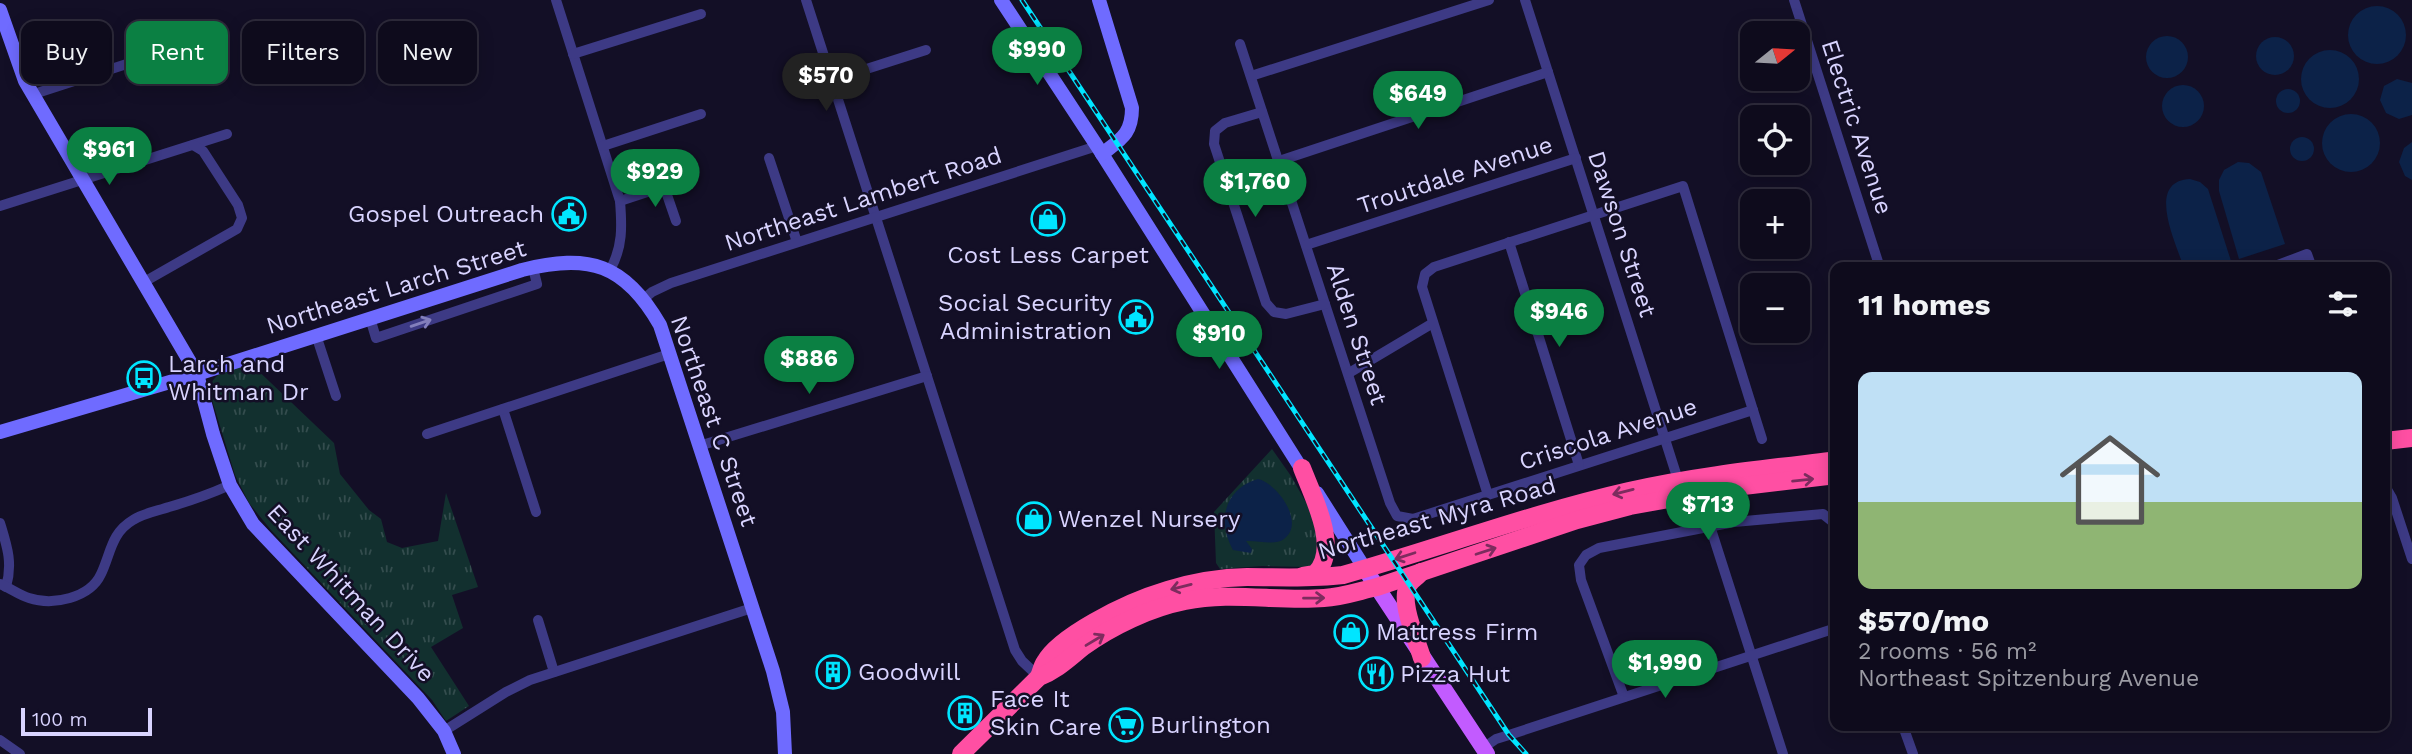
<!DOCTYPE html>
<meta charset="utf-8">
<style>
body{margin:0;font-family:"Work Sans",sans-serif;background:#171425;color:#f1f3f6;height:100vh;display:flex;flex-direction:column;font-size:26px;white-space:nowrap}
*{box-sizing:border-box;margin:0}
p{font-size:23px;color:#9b9ba3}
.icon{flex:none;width:38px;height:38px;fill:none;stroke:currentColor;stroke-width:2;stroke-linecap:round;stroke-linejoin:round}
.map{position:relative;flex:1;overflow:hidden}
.side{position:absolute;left:1830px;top:262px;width:560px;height:469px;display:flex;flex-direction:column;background:#0e0b1c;border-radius:14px;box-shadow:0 4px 18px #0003,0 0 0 2px #2e2b3b}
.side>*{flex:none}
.guide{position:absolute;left:21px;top:21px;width:665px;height:63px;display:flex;gap:14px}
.needle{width:46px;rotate:72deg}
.tools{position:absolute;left:1740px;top:21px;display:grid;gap:14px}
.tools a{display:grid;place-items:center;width:70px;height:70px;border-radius:14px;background:#0e0b1c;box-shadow:0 4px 18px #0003,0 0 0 2px #2e2b3b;font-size:35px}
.scale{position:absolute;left:21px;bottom:18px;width:131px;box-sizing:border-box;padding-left:7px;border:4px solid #d9d4ff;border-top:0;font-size:19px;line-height:24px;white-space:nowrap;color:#d9d4ff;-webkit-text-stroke:5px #130f26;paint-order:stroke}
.price{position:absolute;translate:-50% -60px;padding:0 16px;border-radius:24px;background:#0b8043;color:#fff;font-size:23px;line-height:46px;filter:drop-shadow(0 2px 4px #0008)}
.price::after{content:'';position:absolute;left:50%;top:42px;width:21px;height:16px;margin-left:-10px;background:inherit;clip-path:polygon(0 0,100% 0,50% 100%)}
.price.active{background:#222;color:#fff}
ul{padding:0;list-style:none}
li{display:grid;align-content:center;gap:14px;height:371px;padding:0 28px}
li span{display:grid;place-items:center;height:217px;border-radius:14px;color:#555}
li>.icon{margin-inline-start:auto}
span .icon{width:126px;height:126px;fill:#fffc;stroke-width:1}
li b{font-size:30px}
h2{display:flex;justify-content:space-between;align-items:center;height:84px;padding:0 28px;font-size:30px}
.pill{padding:0 24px;border-radius:14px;background:#0e0b1c;box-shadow:0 4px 18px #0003,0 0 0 2px #2e2b3b;font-size:24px;line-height:63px}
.pill.active{background:#0b8043;color:#fff}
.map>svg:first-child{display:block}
</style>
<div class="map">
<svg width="2412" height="754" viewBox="0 0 2412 754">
<defs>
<pattern id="grass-tufts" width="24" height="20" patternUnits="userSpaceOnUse" patternTransform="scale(1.75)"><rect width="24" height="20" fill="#12302f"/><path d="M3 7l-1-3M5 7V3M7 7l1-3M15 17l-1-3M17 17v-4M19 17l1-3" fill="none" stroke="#344d4e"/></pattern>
</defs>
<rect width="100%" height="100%" fill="#130f26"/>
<g fill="url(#grass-tufts)">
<path d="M251,364L334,443L340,474L369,510L381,519L387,542L402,548L438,541L446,493L478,587L452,595L463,628L431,647L469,706L446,721L432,700L271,530L249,503L235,475L209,390C214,369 233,369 251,364Z"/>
<polygon points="1272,449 1291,476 1313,515 1320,552 1310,567 1262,566 1220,569 1216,563 1214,512"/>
</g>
<g fill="#0c2248">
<circle cx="2377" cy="35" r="29"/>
<circle cx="2167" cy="57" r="21"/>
<circle cx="2275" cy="56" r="19"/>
<circle cx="2330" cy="79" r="29"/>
<polygon points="2397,79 2412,83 2412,115 2399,119 2386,113 2380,100 2384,86"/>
<circle cx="2183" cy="106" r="21"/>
<circle cx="2288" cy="101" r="12"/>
<circle cx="2351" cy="143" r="29"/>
<circle cx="2302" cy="149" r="12"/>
<polygon points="2412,142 2412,180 2405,176 2399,162 2404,148"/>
<polygon points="2238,162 2249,163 2261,172 2285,244 2239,259 2219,191 2219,180 2224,170"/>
<path d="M2190,179L2200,182L2208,189L2231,261L2210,268H2184C2176,243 2145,181 2190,179Z"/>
<path d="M1258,479C1277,483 1306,523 1284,539C1275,546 1257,540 1246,541L1252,549L1251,553L1233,550C1217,521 1224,489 1258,479Z"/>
</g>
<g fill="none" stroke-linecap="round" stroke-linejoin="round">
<g stroke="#3d3a85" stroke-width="10">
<path d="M556,0L620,201C622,226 623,247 610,270"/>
<polyline points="806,0 1015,650 1022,661 1039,677"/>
<polyline points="1525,0 1678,480"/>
<polyline points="1794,0 1880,268"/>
<polyline points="1240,44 1390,503 1397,516 1413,519 1753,410"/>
<polyline points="573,54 701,14"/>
<polyline points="1251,76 1489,0"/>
<polyline points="832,80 926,50"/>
<polyline points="34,94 173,49"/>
<polyline points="1262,112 1225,123 1215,131 1214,144 1266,303 1274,312 1286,314 1325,304"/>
<polyline points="603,146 701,114"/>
<polyline points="769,158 797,242"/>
<polyline points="1279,161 1548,72"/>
<polyline points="664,186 676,221"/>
<polyline points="620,201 693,177"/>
<polyline points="0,206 227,134"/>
<polyline points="1509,242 1579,465"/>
<polyline points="1306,245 1576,158"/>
<polyline points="2270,268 2307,254 2312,268"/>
<polyline points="144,282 237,229 242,218 238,205 203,151 193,145"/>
<polyline points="645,298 652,292 671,283 1097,146"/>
<polyline points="370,318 376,338 537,284 533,268"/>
<polyline points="316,335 336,396"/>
<polyline points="1349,373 1433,323"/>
<polyline points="503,409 536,512"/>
<polyline points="427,434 669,354"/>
<polyline points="699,446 927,376"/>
<polyline points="2385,486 2392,498 2412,559"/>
<polyline points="1488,495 1422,287 1425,274 1434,267 1683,186 1762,439"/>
<path d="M0,523C7,546 13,563 6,587"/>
<polyline points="1710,526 1783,754"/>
<path d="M0,584C10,588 19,595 29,598C53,606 90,598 101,574C111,553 111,533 133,520C144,513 157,511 169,507C190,501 210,494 230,485"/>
<polyline points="538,620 554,672"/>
<polyline points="1624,697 1581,580 1579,565 1586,555 1599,548 1734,522 1823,514 1833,522 1836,529"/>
<polyline points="1903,726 1913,754"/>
<polyline points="444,731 506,692 530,680 752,608"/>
<polyline points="0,740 20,754"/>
<polyline points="1483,748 1496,739 1509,735 1836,628"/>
</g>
<g stroke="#6f6bff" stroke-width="14">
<polyline points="1001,0 1097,146 1306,476"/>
<path d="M1099,0L1132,108C1132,134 1121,139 1102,154"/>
<polyline points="0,10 25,81 197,374 213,434 230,485 253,524 418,698 444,731 454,754"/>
<path d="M0,432L197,374L522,270C589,253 625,264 660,325L773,671L783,712L785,754"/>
<polyline points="1317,493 1365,569"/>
</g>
<polyline stroke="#c25bff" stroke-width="16" points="1365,569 1487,754"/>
<g stroke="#ff4fa3" stroke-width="18">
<polyline points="2385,441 2412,438"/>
<path d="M1302,468C1313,497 1341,549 1315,574L1303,576"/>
<path d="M1421,572C1418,576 1412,580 1409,584C1398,600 1417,640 1422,658"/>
<path d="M1039,677C1041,672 1042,666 1045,662C1053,647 1080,630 1094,622C1140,595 1194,578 1247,577C1279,577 1311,579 1343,575C1439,548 1532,513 1629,491C1695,476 1763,469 1830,461L1836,462"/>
<path d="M961,754L1039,677C1057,670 1068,659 1083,647C1112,626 1150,608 1185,601C1231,591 1278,602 1324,598C1342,597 1359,591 1377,587L1577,520L1630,506L1735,487L1836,475"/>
</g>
<defs>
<polyline id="rail" points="1022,0 1509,735 1526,754"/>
</defs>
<use href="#rail" stroke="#00e5ff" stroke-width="5"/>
<use href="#rail" stroke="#130f26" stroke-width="2.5" stroke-dasharray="8" stroke-linecap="butt"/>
</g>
<defs><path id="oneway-shaft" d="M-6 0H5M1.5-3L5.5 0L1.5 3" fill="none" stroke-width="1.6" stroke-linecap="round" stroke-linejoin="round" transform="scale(1.75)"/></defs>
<use stroke="#837fbc" href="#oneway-shaft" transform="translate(421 323) rotate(-19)"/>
<g stroke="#7d2c5e">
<use href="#oneway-shaft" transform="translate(1803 480) rotate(-6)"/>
<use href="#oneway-shaft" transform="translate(1623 492) rotate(166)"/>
<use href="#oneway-shaft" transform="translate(1486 551) rotate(-18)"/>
<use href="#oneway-shaft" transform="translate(1405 556) rotate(162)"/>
<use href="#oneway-shaft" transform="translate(1181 587) rotate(166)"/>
<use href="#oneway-shaft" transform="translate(1314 598) rotate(-1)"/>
<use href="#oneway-shaft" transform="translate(1095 640) rotate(-31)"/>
</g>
<defs>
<symbol id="civic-ring" viewBox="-11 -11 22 22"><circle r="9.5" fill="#130f26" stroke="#00e5ff" stroke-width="1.5"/><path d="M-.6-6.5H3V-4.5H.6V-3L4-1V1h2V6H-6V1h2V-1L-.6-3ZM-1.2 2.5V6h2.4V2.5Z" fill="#00e5ff"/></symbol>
<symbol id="shop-ring" viewBox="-11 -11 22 22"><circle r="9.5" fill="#130f26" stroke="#00e5ff" stroke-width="1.5"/><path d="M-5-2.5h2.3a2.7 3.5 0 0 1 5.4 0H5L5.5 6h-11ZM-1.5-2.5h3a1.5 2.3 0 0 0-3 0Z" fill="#00e5ff"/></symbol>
<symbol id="bus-ring" viewBox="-11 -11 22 22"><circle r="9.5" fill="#130f26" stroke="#00e5ff" stroke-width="1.5"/><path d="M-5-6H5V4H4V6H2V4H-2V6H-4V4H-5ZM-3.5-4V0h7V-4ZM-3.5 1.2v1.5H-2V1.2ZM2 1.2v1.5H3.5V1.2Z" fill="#00e5ff"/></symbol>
<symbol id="building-ring" viewBox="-11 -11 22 22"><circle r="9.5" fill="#130f26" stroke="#00e5ff" stroke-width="1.5"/><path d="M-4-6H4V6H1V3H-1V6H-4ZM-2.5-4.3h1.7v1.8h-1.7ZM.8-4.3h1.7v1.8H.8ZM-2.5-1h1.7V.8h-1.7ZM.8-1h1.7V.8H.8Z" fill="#00e5ff"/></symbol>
<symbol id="restaurant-ring" viewBox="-11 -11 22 22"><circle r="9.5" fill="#130f26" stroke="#00e5ff" stroke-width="1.5"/><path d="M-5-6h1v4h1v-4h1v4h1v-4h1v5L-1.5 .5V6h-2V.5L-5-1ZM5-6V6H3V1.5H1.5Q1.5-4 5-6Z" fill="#00e5ff"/></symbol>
<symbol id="supermarket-ring" viewBox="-11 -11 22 22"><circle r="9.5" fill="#130f26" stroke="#00e5ff" stroke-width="1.5"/><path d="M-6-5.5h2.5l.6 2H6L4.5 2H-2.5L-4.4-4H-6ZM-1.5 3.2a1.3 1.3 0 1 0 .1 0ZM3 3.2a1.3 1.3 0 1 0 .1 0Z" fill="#00e5ff"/></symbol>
</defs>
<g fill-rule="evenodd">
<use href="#civic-ring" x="550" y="195" width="38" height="38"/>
<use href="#shop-ring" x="1029" y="200" width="38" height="38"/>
<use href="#civic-ring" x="1117" y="298" width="38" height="38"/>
<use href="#bus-ring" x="125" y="359" width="38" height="38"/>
<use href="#shop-ring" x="1015" y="500" width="38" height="38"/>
<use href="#shop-ring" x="1332" y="613" width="38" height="38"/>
<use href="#building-ring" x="814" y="653" width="38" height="38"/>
<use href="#restaurant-ring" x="1357" y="655" width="38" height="38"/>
<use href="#building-ring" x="946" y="694" width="38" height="38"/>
<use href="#supermarket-ring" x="1107" y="706" width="38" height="38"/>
</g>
<g text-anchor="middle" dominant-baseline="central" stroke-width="5" stroke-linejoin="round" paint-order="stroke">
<g font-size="24" fill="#d9d4ff" stroke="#130f26">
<text transform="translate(1857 127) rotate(72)">Electric Avenue</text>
<text transform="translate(1455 175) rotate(-18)">Troutdale Avenue</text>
<text transform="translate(863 199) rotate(-18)">Northeast Lambert Road</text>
<text transform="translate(1622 234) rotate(72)">Dawson Street</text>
<text transform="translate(396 287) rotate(-17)">Northeast Larch Street</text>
<text transform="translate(1357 334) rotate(72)">Alden Street</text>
<text transform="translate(714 421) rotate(71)">Northeast C Street</text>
<text transform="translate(1608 434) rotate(-18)">Criscola Avenue</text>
<text transform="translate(1437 518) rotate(-16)">Northeast Myra Road</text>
<text transform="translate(351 593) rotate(47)">East Whitman Drive</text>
</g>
<g font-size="24" fill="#d9d4ff" stroke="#130f26" text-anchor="start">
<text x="544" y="214" text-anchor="end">Gospel Outreach</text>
<text x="1048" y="255" text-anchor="middle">Cost Less Carpet</text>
<text x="1112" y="303" text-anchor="end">Social Security<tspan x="1112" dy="28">Administration</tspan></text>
<text x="168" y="364">Larch and<tspan x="168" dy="28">Whitman Dr</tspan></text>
<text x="1058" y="519">Wenzel Nursery</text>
<text x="1376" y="632">Mattress Firm</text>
<text x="858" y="672">Goodwill</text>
<text x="1400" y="674">Pizza Hut</text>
<text x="990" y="699">Face It<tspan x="990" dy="28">Skin Care</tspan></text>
<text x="1150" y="725">Burlington</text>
</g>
</g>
</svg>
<div class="tools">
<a><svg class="needle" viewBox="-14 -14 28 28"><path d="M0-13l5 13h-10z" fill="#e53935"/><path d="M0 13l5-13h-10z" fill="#9b9ba3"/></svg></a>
<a><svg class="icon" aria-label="locate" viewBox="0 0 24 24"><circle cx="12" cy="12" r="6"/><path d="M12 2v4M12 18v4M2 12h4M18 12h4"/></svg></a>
<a>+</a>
<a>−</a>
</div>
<div class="scale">100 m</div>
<b class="price" style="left:1037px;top:87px">$990</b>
<b class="price active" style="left:826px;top:113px">$570</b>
<b class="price" style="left:1418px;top:131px">$649</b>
<b class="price" style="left:109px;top:187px">$961</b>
<b class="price" style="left:655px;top:209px">$929</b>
<b class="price" style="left:1255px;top:219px">$1,760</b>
<b class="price" style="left:1559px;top:349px">$946</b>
<b class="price" style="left:1219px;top:371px">$910</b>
<b class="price" style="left:809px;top:396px">$886</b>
<b class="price" style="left:1708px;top:542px">$713</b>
<b class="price" style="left:1665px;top:700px">$1,990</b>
<div class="guide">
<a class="pill">Buy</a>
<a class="pill active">Rent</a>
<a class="pill">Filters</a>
<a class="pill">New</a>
</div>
<section class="side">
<h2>11 homes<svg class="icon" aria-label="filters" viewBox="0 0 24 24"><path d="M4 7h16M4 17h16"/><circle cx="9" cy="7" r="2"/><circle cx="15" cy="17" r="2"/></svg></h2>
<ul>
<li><span style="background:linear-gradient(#bfe0f5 60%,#8fb573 0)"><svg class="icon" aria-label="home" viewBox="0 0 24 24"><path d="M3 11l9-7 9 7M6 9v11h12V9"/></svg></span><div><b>$570/mo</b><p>2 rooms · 56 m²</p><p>Northeast Spitzenburg Avenue</p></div></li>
</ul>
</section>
</div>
